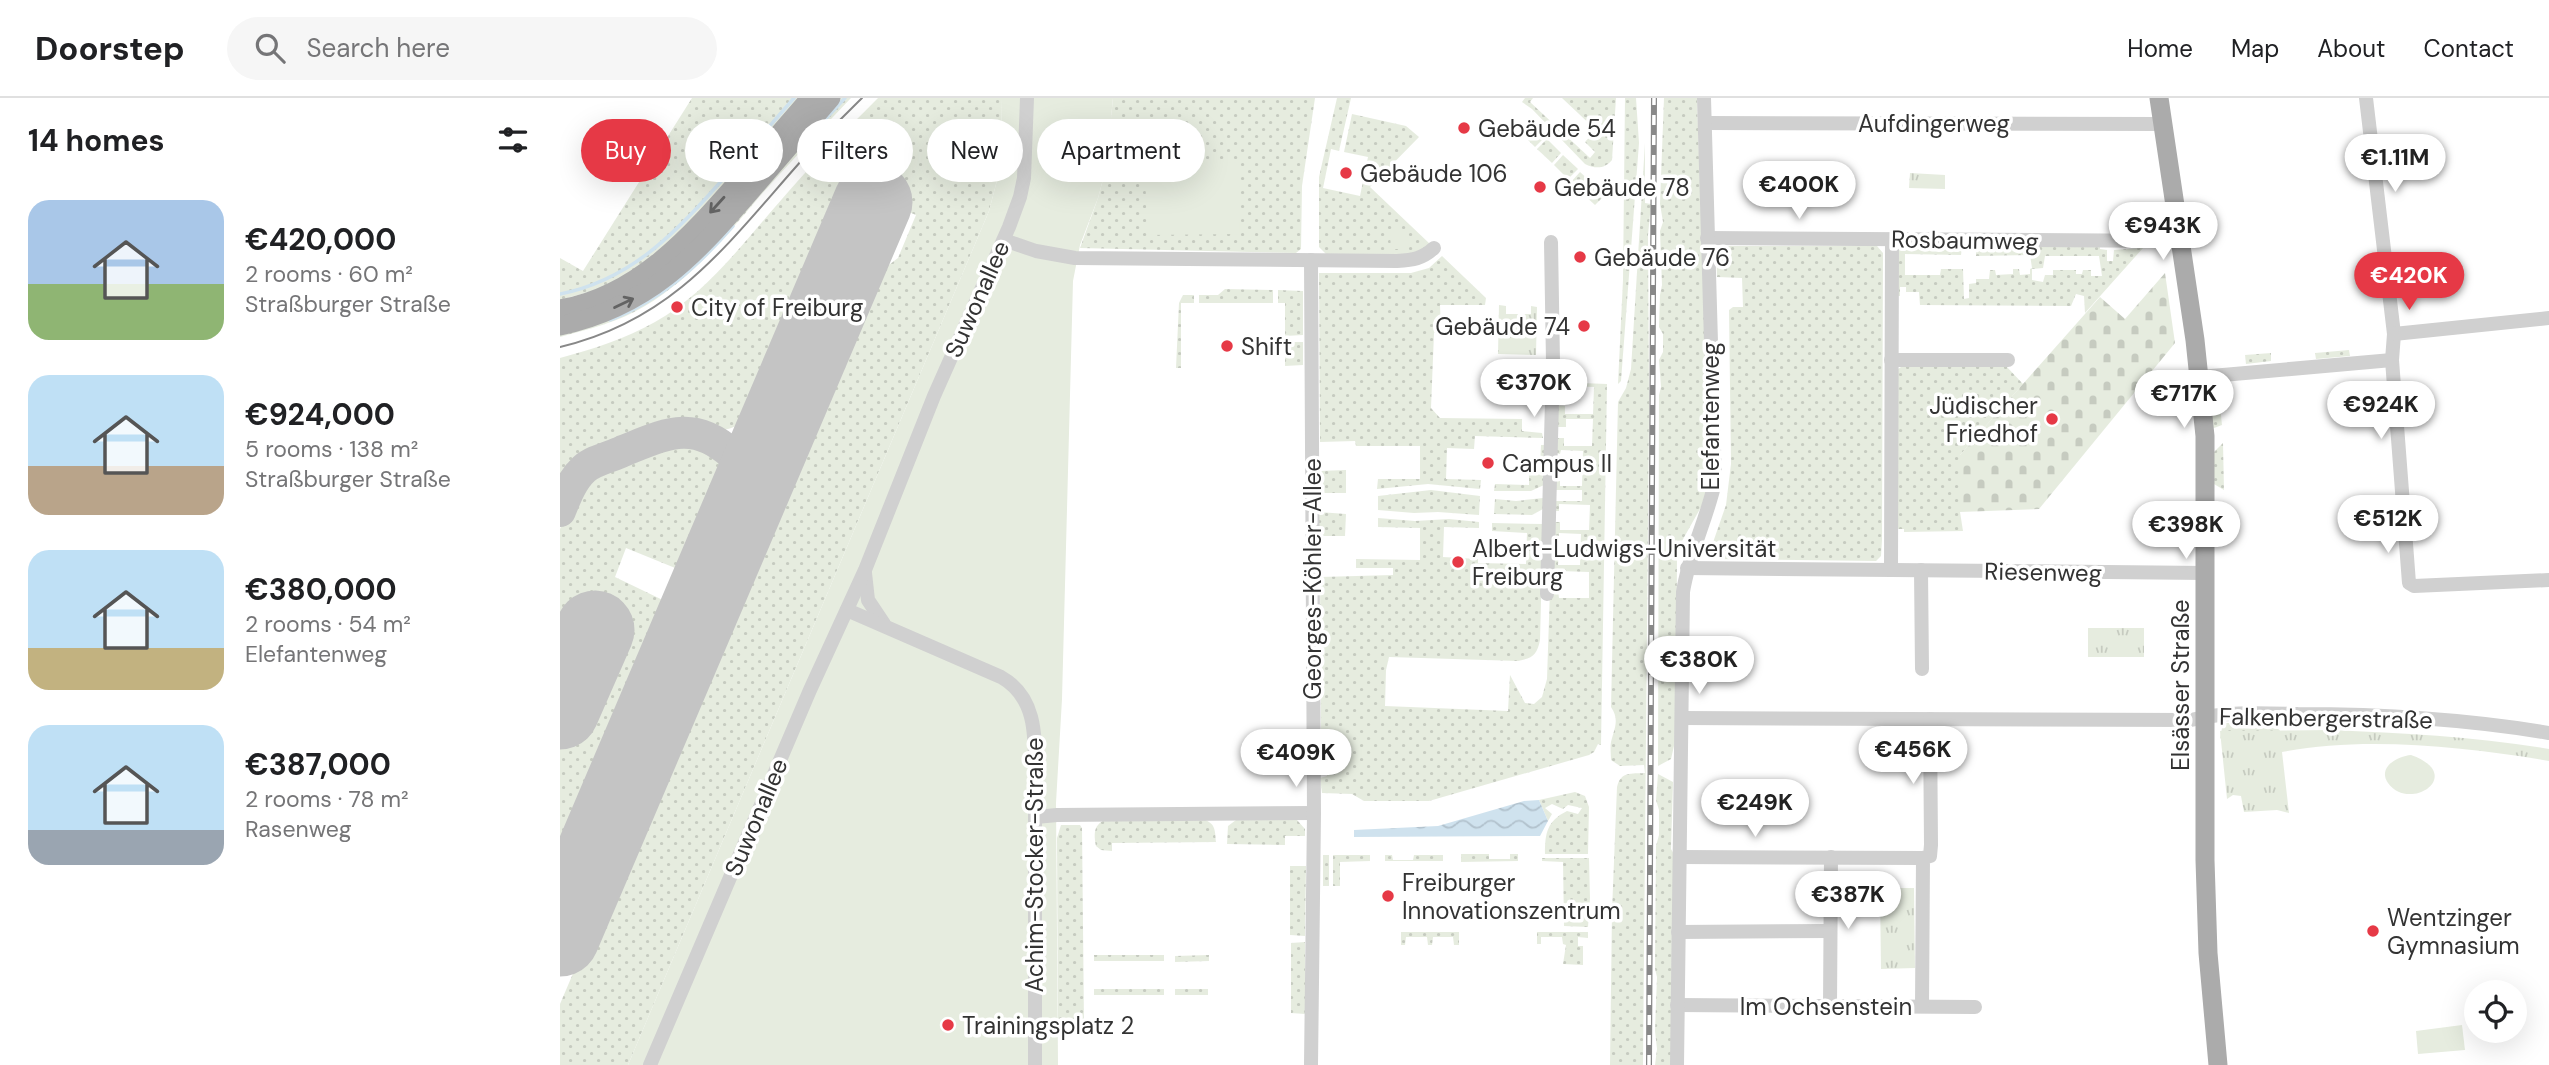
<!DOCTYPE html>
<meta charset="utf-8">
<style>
body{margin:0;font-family:"DM Sans",sans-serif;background:#f6f6f6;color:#202124;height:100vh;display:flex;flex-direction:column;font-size:26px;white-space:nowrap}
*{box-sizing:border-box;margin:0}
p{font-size:23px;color:#757577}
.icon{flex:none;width:38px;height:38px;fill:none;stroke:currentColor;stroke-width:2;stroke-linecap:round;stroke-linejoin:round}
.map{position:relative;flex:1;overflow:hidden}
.drawer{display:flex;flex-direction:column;background:#fff;width:560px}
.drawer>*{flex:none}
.top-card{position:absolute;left:21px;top:21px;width:665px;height:63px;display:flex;gap:14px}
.tools{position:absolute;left:1904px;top:882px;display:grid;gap:14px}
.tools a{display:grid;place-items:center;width:63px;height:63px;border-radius:50%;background:#fff;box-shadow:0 7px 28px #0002;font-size:35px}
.price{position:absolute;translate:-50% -60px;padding:0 16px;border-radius:24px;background:#fff;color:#222;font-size:23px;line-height:46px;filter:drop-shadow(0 2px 4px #0008)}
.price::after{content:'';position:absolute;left:50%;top:42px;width:21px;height:16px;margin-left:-10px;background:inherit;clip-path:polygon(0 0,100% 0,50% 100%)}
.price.on{background:#e63946;color:#fff}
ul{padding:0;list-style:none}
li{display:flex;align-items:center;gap:21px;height:175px;padding:0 28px}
li span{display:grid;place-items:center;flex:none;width:196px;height:140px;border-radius:21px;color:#555}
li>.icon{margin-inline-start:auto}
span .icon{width:84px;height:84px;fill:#fffc;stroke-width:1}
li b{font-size:30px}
h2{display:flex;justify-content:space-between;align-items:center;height:84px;padding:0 28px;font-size:30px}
.chip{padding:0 24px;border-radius:32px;background:#fff;box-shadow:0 7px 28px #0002;font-size:24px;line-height:63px}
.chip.on{background:#e63946;color:#fff}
header{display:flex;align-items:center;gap:42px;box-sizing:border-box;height:98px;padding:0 35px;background:#fff;border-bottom:2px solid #e0e0e0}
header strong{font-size:33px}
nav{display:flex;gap:38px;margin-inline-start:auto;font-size:24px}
.search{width:490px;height:63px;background:#f6f6f6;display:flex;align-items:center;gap:18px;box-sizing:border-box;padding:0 24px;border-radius:38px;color:#757577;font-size:26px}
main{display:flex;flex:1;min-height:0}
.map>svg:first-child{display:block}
</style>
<header>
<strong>Doorstep</strong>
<div class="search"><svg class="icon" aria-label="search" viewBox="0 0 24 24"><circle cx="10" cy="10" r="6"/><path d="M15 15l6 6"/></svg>Search here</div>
<nav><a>Home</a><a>Map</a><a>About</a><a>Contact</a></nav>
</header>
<main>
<section class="drawer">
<h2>14 homes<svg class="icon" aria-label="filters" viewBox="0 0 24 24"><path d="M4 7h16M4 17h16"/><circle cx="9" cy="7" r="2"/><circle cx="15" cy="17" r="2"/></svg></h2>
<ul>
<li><span style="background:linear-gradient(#a9c7e8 60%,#8fb573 0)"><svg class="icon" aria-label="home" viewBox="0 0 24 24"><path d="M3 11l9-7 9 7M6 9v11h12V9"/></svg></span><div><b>€420,000</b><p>2 rooms · 60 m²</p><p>Straßburger Straße</p></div></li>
<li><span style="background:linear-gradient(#bfe0f5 65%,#b9a48a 0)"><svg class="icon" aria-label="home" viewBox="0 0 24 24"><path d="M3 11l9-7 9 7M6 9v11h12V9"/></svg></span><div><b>€924,000</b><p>5 rooms · 138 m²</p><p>Straßburger Straße</p></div></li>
<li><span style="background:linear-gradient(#bfe0f5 70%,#c2b280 0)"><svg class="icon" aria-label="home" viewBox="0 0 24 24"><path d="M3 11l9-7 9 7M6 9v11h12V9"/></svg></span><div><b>€380,000</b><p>2 rooms · 54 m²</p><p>Elefantenweg</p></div></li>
<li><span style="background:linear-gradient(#bfe0f5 75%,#9aa5b1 0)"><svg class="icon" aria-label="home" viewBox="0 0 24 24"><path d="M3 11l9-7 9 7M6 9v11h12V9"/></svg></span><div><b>€387,000</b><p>2 rooms · 78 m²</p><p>Rasenweg</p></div></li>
</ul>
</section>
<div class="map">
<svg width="1989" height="967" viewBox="0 0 1989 967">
<defs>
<pattern id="grass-dots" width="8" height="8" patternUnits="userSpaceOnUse" patternTransform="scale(1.75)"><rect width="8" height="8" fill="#e6ecdf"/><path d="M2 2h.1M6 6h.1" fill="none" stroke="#c6cbc0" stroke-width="1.8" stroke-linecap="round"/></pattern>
<pattern id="cemetery-stones" width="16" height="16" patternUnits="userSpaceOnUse" patternTransform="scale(1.75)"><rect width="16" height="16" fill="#e6ecdf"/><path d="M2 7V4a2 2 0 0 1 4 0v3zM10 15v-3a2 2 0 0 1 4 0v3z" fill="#c6cbc0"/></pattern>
<pattern id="park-tufts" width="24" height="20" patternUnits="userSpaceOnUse" patternTransform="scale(1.75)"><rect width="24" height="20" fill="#e6ecdf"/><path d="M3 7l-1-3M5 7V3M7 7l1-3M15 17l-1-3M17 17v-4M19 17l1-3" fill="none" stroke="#c6cbc0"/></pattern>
<pattern id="water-waves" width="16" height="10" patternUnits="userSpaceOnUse" patternTransform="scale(1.75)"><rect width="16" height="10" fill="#cfe2ee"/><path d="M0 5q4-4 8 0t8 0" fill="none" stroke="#b2c2cd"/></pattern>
</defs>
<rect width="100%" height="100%" fill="#fff"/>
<g fill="url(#grass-dots)" fill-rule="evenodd">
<polygon points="132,0 242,0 130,127 96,159 43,190 0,202 0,160 23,173"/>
<path d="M279,0H291C260,32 230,65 200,98C165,139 132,180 85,208C59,224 29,231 0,239V234L8,233Z"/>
<path d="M318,0H442L441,67L429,113L68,967H0V906L309,182L338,160L356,117L289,89L193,316C176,331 162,336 139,331C134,329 128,327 123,327C105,328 25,361 13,373C6,379 4,389 0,397V260C33,251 65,241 95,224C147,195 183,145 222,101C252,66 285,33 318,0Z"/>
<polygon points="553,0 755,0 742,88 741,151 736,155 520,150 538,100 546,70"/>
<polygon points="777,0 791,0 779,53 771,51 763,90 800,98 808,59 784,54 792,16 846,28 859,39 810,89 870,146 855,156 767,157 759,149 759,79"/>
<path d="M965,0H973L970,4L1030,60L1035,54L1025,44L1036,32L1002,0H1056L1052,62C1045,71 1035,71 1025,66L972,11L962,4Z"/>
<polygon points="1065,0 1076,0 1079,45 1061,283 1058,286 1063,182"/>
<polygon points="1104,0 1137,0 1150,367 1145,402 1122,443 1117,459 1116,639 1111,661 1098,668 1099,297 1101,289 1099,262 1103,254 1103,236 1099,229 1100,197 1102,187 1100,133 1103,124 1100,106"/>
<polygon points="974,28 985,39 975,49 964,38"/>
<polygon points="987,41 1001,55 992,65 977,51"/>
<path d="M1085,45V105L1091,106L1088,137L1089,309L1083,967H1050L1052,813L1057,689C1061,673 1071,676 1085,675L1084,667L1060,668L1051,662C1051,657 1050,649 1051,644C1054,631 1060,622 1051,609L1058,304L1066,290L1071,271Z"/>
<polygon points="1003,57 1018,71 1008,81 994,67"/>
<polygon points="1020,74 1031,84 1022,94 1011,84"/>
<polygon points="1033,87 1045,97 1035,107 1024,97"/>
<path d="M1416,147L1540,148V151L1547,152V163H1553L1554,152L1583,150L1525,215L1524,198L1516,196L1511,208L1360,207L1359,194H1346V189H1340V198H1336L1337,149H1402L1401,157L1345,156V177H1380L1381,171H1403L1404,201L1409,200V186L1416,185V181H1429L1430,172H1435L1436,177L1453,176V171H1459L1460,177L1470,176V171L1472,170L1470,157L1416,158ZM1485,158H1539L1542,178H1531V172H1523L1522,176H1516V172H1493V177H1485L1483,184L1472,182V171L1483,170Z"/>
<path d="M1165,148H1317L1323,155L1322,442L1321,458L1316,463L1154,461L1149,456L1166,407L1171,366L1169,212L1173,209H1183L1182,180L1157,179C1157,167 1154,155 1165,148Z"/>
<polygon points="882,158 926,200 925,207 880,207 881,234 874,235 871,310 880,320 962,321 962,333 982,335 983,340 915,338 914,351 887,350 886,381 921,382 920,391 868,386 817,391 818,381 860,381 860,348 796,348 795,343 760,344 759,175 851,175 869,170"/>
<polygon points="665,191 713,192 713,205 639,205 639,197 658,197"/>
<polygon points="718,192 743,193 743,237 725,238 725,205 718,205"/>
<polygon points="623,197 634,197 634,205 621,205 621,270 616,270 619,205"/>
<polygon points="725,244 743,244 743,267 725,268"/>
<polygon points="1789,252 1790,258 1756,261 1755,255"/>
<polygon points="1711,255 1711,263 1686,266 1685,257"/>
<polygon points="1446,268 1463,286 1400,357 1400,414 1403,433 1344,434 1344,431 1336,431 1338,271 1341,269"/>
<polygon points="1657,283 1662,327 1654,330 1652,329 1649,294"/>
<path d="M996,284L1047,286L1041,647L1038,646L1034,654L1029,657L869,703H804L792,696L762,695L760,680L767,678V647L761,644L760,479L833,477V470H796V461L860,462V430L818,429V420L855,423L889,421L919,424V430L884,429L883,459L918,461V465L966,466L967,435L932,433V425L983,426L980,542C977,557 973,560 958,563L829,559L826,572L825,608L948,613L950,577L965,605L974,606L982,599L987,581L990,491L998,492L999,500H1029V474L999,473L998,481H991L992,448H999L998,467H1020L1021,436L999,435V443H993V424H1000V432H1029L1030,407L999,406V413H994V403H1022V392H994L995,373H1000V388H1022L1023,353L1001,352L1000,356L995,355L996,340H1004V348H1032L1033,321H1006V329H995V307L1005,308V316H1033L1034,289L1007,288L1006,297L995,296Z"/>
<path d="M122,340C146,342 159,357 165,380L125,474L66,450L55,479L111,506L0,769V431L22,382L111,342Z"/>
<polygon points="1663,345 1664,392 1654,386 1654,354"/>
<polygon points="981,347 985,347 984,387 971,393 934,393 935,386 969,387 969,369 980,369"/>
<polygon points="786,372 786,395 760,395 759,373"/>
<polygon points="871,392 920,398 919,417 878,414 854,415 818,412 818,398"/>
<polygon points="983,400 983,411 972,417 934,416 935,401 956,403"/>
<polygon points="759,414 786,416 785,438 759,438"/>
<polygon points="1663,625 1713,625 1721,634 1664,643 1660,640"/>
<polygon points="1098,676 1113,684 1111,751 1115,758 1111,967 1095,967 1097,951 1095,933 1097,879 1095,871 1096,748 1099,737 1099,712 1096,702"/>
<path d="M1015,694L1025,698L1029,709L1028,756H985C985,735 987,723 1007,713L1018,716L1022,710L1008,707L1003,711L992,706L985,710L992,716L988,723L979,702Z"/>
<path d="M545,722H645C656,726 655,734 656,744L552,745V753L541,752L536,748C534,737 533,727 545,722Z"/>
<polygon points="676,722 737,722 745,731 745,738 725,738 725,747 667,746 668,728"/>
<polygon points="501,727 520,727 522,730 524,926 498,926 497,740"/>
<polygon points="901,756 929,756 929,761 950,761 950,756 958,756 958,763 901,764"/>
<rect x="763" y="757" width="6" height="31"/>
<polygon points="773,757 810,757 810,763 780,764 780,788 773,788"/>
<polygon points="825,757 832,757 833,762 853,762 854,757 883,757 883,763 825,763"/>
<polygon points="982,760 1029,760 1030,800 1028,829 1004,828 1003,764 982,763"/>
<polygon points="730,768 746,768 745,838 730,837"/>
<polygon points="841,834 899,834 899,847 894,847 893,839 873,839 872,847 868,847 867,839 846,839 845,847 841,847"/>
<polygon points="977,834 1028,834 1028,840 1018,839 1018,848 1023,848 1023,867 1003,866 1006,847 1003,846 1002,839 981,839 981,846 977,846"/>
<polygon points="745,844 745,916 731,915 731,845"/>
<rect x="534" y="857" width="70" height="6"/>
<polygon points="649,857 649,863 615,864 615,858"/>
<rect x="534" y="891" width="70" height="6"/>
<rect x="615" y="891" width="33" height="6"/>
</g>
<polygon fill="url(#cemetery-stones)" points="1605,175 1615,245 1479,411 1400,414 1400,357 1540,199 1565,221"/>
<g fill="url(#park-tufts)">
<polygon points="1350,75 1385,77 1385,91 1349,90"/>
<polygon points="939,207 946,208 946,216 971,216 971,208 977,209 976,257 938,256"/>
<rect x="1528" y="530" width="56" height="29"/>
<path d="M1771,632C1844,635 1917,639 1989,651V663C1907,649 1804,638 1722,654L1729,715L1717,712L1684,714L1681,698L1673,697L1667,701L1660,633Z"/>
<polygon points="1320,790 1354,790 1355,870 1321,871"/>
</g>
<g fill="#e6ecdf">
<polygon points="442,0 553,0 546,70 538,100 520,147 513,183 502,601 496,705 498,967 68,967 429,113 441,67"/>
<polygon points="679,64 680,136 587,137 585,65"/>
<polygon points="847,134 848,151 831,151 830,135"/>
<path d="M1851,657C1907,677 1849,715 1828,685C1817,669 1838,658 1851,657Z"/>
<polygon points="1902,927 1905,952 1858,956 1856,933"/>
</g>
<polygon fill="url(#water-waves)" points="979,702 988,723 980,738 794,739 794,732 878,728 964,703"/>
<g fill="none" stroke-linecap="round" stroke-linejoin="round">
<g stroke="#cfe2ee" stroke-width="3.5">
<polyline points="258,29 285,0"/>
<path d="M0,196C67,183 112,139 156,89C182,60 208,30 234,0"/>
<path d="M50,222C100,203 138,168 173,128"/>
</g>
<path stroke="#c4c4c4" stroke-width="32" d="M0,413C6,398 12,382 24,371C34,362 51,359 63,353C106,336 133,321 172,356C185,367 191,376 190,392"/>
<g stroke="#c4c4c4" stroke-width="79">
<polyline points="0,612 35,532"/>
<polyline points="0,839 313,104"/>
</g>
<g stroke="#d0d0d0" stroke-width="14">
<polyline points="1806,0 1834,236 1832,262 1849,485 1854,488 1989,482"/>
<polyline points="1145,25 1603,26"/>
<polyline points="1147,140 1620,143"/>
<path d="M444,142L476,153L515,160L837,163C853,162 862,161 874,150"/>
<polyline points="1834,236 1989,220"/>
<polyline points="1331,262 1448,262"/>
<polyline points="1640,279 1832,262"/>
<polyline points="1127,470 1646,475"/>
<polyline points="1331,472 1332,141"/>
<polyline points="1361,472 1362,571"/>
<polyline points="305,475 308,502 324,526"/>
<polyline points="987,496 993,264 991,144"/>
<path d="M287,512L441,579C478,600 475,641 475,678V967"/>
<path d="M1122,620L1631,622C1666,613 1701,615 1738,616C1821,616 1906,621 1989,635"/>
<polyline points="476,719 497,717 754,715"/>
<polyline points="1120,759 1363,760"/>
<polyline points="1118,834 1270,833"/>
<polyline points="1117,907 1415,909"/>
<polyline points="1270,907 1271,759"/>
<polyline points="1362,908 1363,760 1370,758 1371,747 1370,621"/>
<polyline points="90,967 250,592 305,472 374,298 449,129 460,99 464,80 467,0"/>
<polyline points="751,967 754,715 751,162"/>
<path d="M1117,967L1123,494C1129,455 1147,421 1155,384L1144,0"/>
</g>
<g stroke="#ababab" stroke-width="19">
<polyline points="1599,0 1635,242 1645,338 1645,762 1648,855 1658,967"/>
<path d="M0,211C78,198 131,137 180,81C203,54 227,27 250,0"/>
<path d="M0,228C88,209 134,159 190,94C217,63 244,31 271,0"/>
</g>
<path stroke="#888" stroke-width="2" d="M0,249C115,222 168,145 242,62C261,40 282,20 302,0"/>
<defs>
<polyline id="rail" points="1089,967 1094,0"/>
</defs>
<use href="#rail" stroke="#888" stroke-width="6"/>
<use href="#rail" stroke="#fff" stroke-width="3.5" stroke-dasharray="10" stroke-linecap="butt"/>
</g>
<defs><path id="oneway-shaft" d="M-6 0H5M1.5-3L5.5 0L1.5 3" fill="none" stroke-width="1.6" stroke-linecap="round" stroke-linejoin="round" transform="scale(1.75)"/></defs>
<g stroke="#636363">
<use href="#oneway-shaft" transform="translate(157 107) rotate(132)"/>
<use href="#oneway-shaft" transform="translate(64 205) rotate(-26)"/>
</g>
<g fill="#e63946" stroke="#fff" stroke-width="2.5">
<circle cx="904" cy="30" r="7"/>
<circle cx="786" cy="75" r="7"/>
<circle cx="980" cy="89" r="7"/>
<circle cx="1020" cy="159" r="7"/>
<circle cx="117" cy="209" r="7"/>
<circle cx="1024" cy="228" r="7"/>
<circle cx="667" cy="248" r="7"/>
<circle cx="1492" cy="321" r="7"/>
<circle cx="928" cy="365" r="7"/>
<circle cx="898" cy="464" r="7"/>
<circle cx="828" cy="798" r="7"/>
<circle cx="1813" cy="833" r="7"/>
<circle cx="388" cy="927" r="7"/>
</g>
<g text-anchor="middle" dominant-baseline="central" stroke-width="7" stroke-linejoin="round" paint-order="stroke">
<g font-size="24" fill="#333" stroke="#fff">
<text x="1374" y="25">Aufdingerweg</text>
<text transform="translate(1405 142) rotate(1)">Rosbaumweg</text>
<text transform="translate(417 201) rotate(-66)">Suwonallee</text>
<text transform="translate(1150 318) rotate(-90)">Elefantenweg</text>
<text transform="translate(1483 474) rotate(1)">Riesenweg</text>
<text transform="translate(752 481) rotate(-90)">Georges-Köhler-Allee</text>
<text transform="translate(1620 587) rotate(-90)">Elsässer Straße</text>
<text transform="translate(1766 620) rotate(1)">Falkenbergerstraße</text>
<text transform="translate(196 719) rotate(-67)">Suwonallee</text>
<text transform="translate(474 767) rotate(-90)">Achim-Stocker-Straße</text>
<text x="1266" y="908">Im Ochsenstein</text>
</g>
<g font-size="24" fill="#333" stroke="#fff" text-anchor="start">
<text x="918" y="30">Gebäude 54</text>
<text x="800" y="75">Gebäude 106</text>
<text x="994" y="89">Gebäude 78</text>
<text x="1034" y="159">Gebäude 76</text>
<text x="131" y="209">City of Freiburg</text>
<text x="1010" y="228" text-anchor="end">Gebäude 74</text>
<text x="681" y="248">Shift</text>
<text x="1478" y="307" text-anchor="end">Jüdischer<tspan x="1478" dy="28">Friedhof</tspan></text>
<text x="942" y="365">Campus II</text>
<text x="912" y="450">Albert-Ludwigs-Universität<tspan x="912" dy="28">Freiburg</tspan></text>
<text x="842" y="784">Freiburger<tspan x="842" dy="28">Innovationszentrum</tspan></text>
<text x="1827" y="819">Wentzinger<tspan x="1827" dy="28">Gymnasium</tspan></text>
<text x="402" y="927">Trainingsplatz 2</text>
</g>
</g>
</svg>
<div class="tools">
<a><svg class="icon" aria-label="locate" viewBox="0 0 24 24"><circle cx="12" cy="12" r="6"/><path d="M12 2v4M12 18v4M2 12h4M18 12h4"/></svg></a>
</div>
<b class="price" style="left:1835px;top:96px">€1.11M</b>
<b class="price" style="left:1239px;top:123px">€400K</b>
<b class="price" style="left:1603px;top:164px">€943K</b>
<b class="price on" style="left:1849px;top:214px">€420K</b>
<b class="price" style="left:974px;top:321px">€370K</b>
<b class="price" style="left:1624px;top:332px">€717K</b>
<b class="price" style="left:1821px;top:343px">€924K</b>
<b class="price" style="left:1828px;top:457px">€512K</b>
<b class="price" style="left:1626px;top:463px">€398K</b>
<b class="price" style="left:1139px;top:598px">€380K</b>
<b class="price" style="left:1353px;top:688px">€456K</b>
<b class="price" style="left:736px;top:691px">€409K</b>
<b class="price" style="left:1195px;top:741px">€249K</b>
<b class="price" style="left:1288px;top:833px">€387K</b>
<div class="top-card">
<a class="chip on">Buy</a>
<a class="chip">Rent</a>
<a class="chip">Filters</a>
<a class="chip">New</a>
<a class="chip">Apartment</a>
</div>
</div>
</main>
